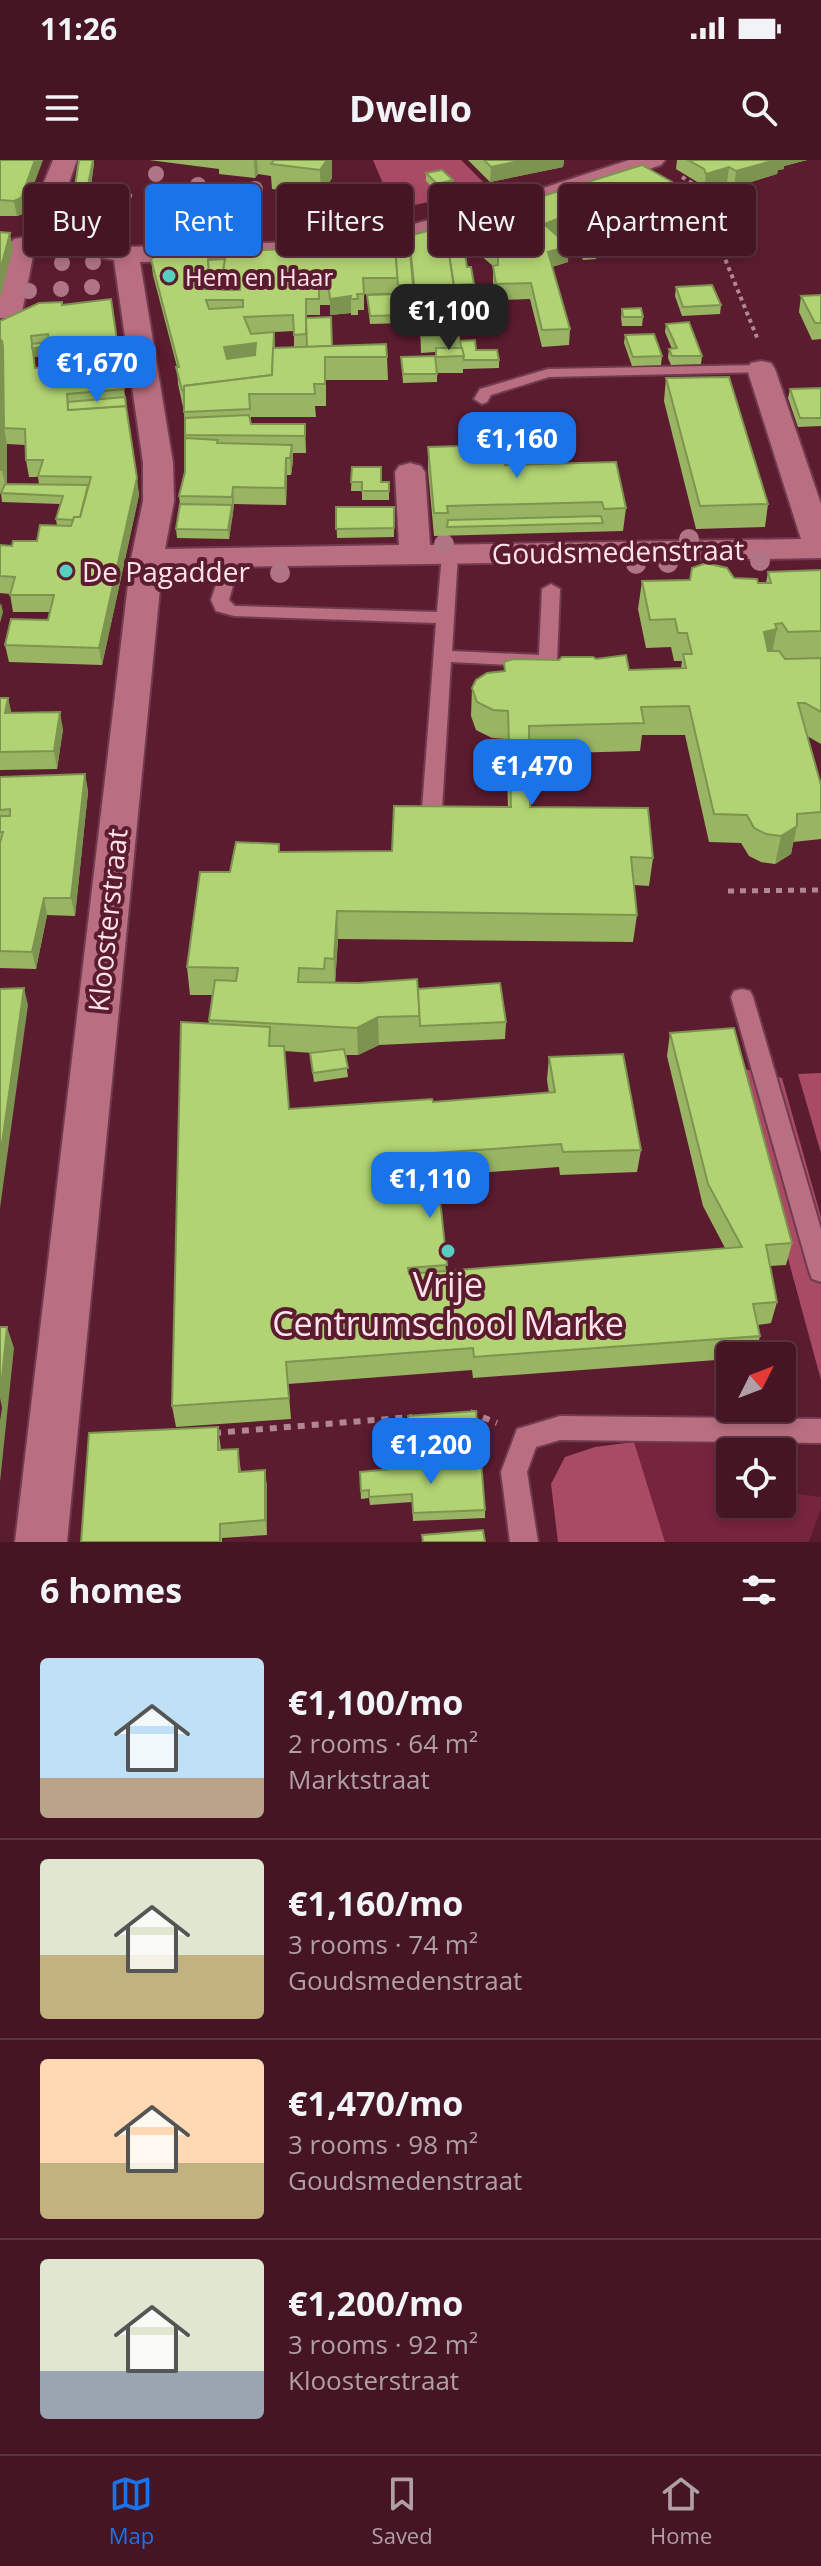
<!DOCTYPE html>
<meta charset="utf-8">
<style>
body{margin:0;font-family:"Open Sans",sans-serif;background:#4c1e2c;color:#f1f3f6;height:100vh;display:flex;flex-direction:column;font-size:30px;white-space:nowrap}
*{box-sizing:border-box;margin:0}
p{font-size:26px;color:#b09fa6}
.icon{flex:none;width:44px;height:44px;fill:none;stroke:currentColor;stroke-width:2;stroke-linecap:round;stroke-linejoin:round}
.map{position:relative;height:1382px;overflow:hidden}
.details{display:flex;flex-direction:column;background:#451524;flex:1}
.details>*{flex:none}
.banner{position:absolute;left:24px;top:24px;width:774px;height:72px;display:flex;gap:16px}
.needle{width:52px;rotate:48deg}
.tools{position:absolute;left:716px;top:1182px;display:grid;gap:16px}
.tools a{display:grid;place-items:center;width:80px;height:80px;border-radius:8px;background:#451524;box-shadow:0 4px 12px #0003,0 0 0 2px #5d3441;font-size:40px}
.price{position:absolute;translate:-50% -68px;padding:0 18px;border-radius:16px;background:#1a73e8;color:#fff;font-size:26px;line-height:52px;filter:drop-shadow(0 2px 4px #0008)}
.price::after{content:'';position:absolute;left:50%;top:48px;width:24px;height:18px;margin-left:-12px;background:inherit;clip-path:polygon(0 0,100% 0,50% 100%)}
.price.current{background:#222;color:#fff}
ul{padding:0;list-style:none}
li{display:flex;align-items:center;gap:24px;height:200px;padding:0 40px}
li+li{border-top:2px solid #5d3441}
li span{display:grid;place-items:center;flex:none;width:224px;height:160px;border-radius:8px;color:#555}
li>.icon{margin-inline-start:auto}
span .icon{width:96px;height:96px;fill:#fffc;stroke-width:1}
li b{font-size:34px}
h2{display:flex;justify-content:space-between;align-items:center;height:96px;padding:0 40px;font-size:34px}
.tag{padding:0 28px;border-radius:8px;background:#451524;box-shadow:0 4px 12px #0003,0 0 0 2px #5d3441;font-size:28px;line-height:72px}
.tag.current{background:#1a73e8;color:#fff}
.status{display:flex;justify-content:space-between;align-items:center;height:56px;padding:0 40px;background:#451524;direction:ltr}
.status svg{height:22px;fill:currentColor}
header{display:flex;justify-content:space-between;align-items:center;height:104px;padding:0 40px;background:#451524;font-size:36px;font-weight:700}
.tabs{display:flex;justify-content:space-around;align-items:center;height:112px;border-top:2px solid #5d3441;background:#451524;font-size:22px;color:#b09fa6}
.tabs a{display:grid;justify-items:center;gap:4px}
.tabs .current{color:#1a73e8}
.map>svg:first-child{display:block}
</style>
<div class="status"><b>11:26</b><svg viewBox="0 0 49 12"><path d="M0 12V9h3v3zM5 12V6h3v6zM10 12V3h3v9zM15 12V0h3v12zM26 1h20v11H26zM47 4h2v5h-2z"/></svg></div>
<header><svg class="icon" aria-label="menu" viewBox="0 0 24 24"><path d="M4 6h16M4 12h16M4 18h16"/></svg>Dwello<svg class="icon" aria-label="search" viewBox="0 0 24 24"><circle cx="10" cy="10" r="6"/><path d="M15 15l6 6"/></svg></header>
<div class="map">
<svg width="821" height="1382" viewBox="0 0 821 1382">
<rect width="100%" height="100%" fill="#5c1c30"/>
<polygon fill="#77243f" points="634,1282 758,1285 765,1292 730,1292 730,1344 782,1344 782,1306 798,1306 798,1334 821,1337 821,1349 809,1382 665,1382"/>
<g fill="#aa4b66">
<polygon points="373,0 461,0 491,30 404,47 375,43 384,26"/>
<polygon points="736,907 782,918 821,1057 821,1220"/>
<polygon points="821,913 821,993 798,914"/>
<polygon points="634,1282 665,1382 558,1382 551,1324 565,1297 595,1287"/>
</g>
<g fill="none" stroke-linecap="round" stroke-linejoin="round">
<defs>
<g id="lane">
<polygon points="761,205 766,206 766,212 549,217 491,235 487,242 482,244 474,239 480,229 548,209"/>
<polygon points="450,389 458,394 452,491 539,495 542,429 551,424 560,429 557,501 548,507 451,502 442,649 432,656 422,649 436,463 234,456 216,451 211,440 224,400 232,395 240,400 229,440 235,446 437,452 442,394"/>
<polygon points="742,829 750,831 753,837 821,1069 821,1122 812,1119 809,1111 731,837 734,831"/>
<polygon points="560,1256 821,1259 821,1283 560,1280 536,1287 527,1312 538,1382 510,1382 501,1312 517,1269"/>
</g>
<path id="street" d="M53,0H77L51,74L126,87L297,82L396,69L537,30L629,0H665L661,5C576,33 488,65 400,83C314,101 226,100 140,102L173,303L174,341L165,389L399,385L395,312L399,306L410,303L421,306L425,312L430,385L801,379L747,209L751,203L761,201L771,203L775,209L821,344V398L162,408L67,1382H15L131,399L143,341V303L114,100L35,86L22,152L18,158H0V128L10,84L14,79L25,77V69Z"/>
</defs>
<use href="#lane" stroke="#703b4e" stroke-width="4"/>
<use href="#street" stroke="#703b4e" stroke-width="4"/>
<g stroke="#b28793" stroke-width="4" stroke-dasharray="4 4" stroke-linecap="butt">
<polyline points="682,17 695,25 758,180"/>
<polyline points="90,30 132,36"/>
</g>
<polyline stroke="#b28793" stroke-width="5" stroke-dasharray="6 6" stroke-linecap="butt" points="728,731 821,730"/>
<g stroke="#b28793" stroke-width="6" stroke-dasharray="7 7" stroke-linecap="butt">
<polyline points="470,1252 497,1263"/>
<polyline points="214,1273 412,1257"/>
</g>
<use href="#lane" fill="#b96f81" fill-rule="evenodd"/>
<use href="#street" fill="#b96f81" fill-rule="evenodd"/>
</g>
<g fill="#af7584">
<circle cx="156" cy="14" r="8"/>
<circle cx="198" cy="25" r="8"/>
<circle cx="255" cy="29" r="8"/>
<circle cx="102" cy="40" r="8"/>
<circle cx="326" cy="74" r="8"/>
<circle cx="93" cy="102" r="8"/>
<circle cx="62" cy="103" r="8"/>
<circle cx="92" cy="127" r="8"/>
<circle cx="61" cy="129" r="8"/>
<circle cx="29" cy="131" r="8"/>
<circle cx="689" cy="379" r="10"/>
<circle cx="444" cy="384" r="10"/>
<circle cx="760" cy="401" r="10"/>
<circle cx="668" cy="403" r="10"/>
<circle cx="636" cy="404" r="10"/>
<circle cx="280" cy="413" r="10"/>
</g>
<g fill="#99b563" fill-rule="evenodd">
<polygon points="0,0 23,54 17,56 0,56"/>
<polygon points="149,0 332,0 332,18 321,35 272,29 271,16 258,14 255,18 219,14 219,9"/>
<polygon points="468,0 564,0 563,7 490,22"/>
<polygon points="677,0 807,0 784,6 784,9 778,10 777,14 734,27 727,22 704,29 702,25 676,9"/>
<polygon points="94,3 90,33 76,34 75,26"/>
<polygon points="642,5 680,41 678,56 645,58 634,63 627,59 618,63 617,74 601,72 601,76 596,76 598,84 596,99 583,100 575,78 568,78 562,73 556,75 568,102 552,107 570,169 569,185 542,187 530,139 496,140 493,122 493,106 460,78 460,62"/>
<polygon points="426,13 453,20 452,29 437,32 426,21"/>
<path d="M409,76L449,94L467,107L474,124V133H455L460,181L476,190L499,200V208L463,209V213H437V222L403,223L401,197L435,196V192L421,193L420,163H424L422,150H415L413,133L364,134V150H358V155H351V153L330,155V145H320V155H307V158L332,186L387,197L388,220H326V246H315L316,257H251V264H305L306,293H293V301L291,315H287L286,345L234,344L229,379L177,378L176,369L180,344L179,336L185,312L184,247H183L178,224L177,207L153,115L151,99H225L395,86L409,83ZM294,171V188H275L274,172Z"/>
<polygon points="676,127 721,145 720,154 682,156 675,136"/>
<polygon points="367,135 406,155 406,163 370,164"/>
<polygon points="821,135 821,179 812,180 799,152 801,136"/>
<path d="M63,144L124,229L139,335L102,505L9,502L5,485L48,460L50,452H13L10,434L0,433V385L12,386L37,381L57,366L56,359L60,344L2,342L1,333H0V161ZM51,195L53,206L35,208L34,197ZM7,284L26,285V300L29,317H38L39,324H7Z"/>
<polygon points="622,149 643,157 642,166 622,166 621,157"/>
<polygon points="666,164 702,196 701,204 671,205 668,198 669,189 672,189 665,172"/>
<polygon points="625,175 662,196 661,205 632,206 624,183"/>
<polygon points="666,218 768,344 765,367 696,369 664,241"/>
<polygon points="821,228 821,266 798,267 788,238 790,229"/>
<polygon points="428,287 505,305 626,348 623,371 434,376 428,310"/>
<polygon points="352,307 381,322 389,322 389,340 362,340 362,331 351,331"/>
<polygon points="336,347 394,347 394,377 337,378"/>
<polygon points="821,410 821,584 807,576 821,625 821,679 793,682 791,694 775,704 761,702 749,696 741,683 709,682 685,575 642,575 640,591 529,594 530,647 653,698 649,726 634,725 637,755 633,782 338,779 335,823 418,829 506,862 505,879 379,885 358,895 345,895 348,917 314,922 310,893 313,893 284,891 289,949 433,942 549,933 547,920 549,897 641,990 637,1012 560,1015 559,1007 437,1016 446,1111 725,1088 703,1046 667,896 670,873 792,1083 786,1105 770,1106 777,1142 771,1163 758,1165 760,1176 755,1196 730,1196 730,1199 473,1218 472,1210 288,1224 291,1259 176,1267 172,1246 209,860 212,835 190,835 187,807 230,712 279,684 280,692 392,691 508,647 506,579 492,578 476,570 471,556 472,528 504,511 504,502 596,499 629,510 681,508 682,501 674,501 671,487 646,488 638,449 642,421 734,418 758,423 766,423 768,412"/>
<polygon points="0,538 8,538 11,553 63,569 57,609 0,610"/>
<polygon points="85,614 88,632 75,756 47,755 36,809 0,808 0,617"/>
<polygon points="408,1256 480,1292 480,1299 413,1304"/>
<polygon points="218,1267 221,1290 238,1289 241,1312 267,1325 267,1375 222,1378 222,1382 81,1382"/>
<polygon points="360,1312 485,1350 485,1358 413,1361 412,1342 370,1345 369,1338 361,1339"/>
</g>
<g fill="#7d9450">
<polygon points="35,0 43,0 23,54 17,56 14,41"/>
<polygon points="93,0 94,0 94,3 90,33 88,25"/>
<polygon points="254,0 257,0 258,14 255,18"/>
<polygon points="327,0 332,0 332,18 321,35 320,10"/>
<polygon points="524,0 564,0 563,7 490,22 491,7"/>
<polygon points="775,0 807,0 784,6 784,9 778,10 777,14 734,27 736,11"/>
<polygon points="729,7 727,22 704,29 706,14"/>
<polygon points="453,20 452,29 437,32 437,24"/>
<polygon points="646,43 645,58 634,63 635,48"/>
<polygon points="628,44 627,59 618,63 619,58 616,49"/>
<polygon points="563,57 562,73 543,80 544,64"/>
<polygon points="10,73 13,89 0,138 0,111"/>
<polygon points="569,86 568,102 547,108 548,92"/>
<polygon points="351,136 351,153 330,155 330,139"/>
<polygon points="2,181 4,268 7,284 7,333 2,310"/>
<polygon points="256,183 257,199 226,204 224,187"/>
<polygon points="50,186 51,195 34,197 33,188"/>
<polygon points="292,285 293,301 291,315 290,298"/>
<polygon points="286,298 287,315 286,345 285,328"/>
<polygon points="137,318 139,335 102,505 99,488"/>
<polygon points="233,327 234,344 233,354 232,337"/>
<polygon points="232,345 233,354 229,379 228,370"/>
<polygon points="1,443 3,452 0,463 0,446"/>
<polygon points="777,469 771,497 759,500 764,472"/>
<polygon points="8,538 12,555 5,553"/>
<polygon points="60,552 63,569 57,609 54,591"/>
<polygon points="85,614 88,632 75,756 71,738"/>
<polygon points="797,666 791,694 775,704 781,676"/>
<polygon points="44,738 47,755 36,809 32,792"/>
<polygon points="337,751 338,779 335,826 334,799"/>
<polygon points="24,828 28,845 0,1048 0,997"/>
<polygon points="378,857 379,885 358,895 357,868"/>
<polygon points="7,1167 14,1188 0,1322 0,1261 2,1248 0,1238"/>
<polygon points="265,1310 267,1325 267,1375 265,1360"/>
</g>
<g fill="#b2d373" stroke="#7d9450" stroke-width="2" fill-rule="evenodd">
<polygon points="0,0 35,0 21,38 14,41 0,40"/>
<polygon points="79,0 93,0 88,25 75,26"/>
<polygon points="274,0 327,0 320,10 271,4"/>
<polygon points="484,0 524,0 491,7"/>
<polygon points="688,0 776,0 736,11 729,7 706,14 704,9"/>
<polygon points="642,5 672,22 680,41 646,43 635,48 628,44 616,49 619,58 600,56 602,60 592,60 598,84 584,84 577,63 569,62 563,57 544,64 569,86 548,92 570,169 542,170 531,123 496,124 493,106 498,105 498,94 460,62"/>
<polygon points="442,10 453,20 437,24 426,13"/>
<polygon points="445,66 461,175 421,176 420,163 426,163 422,134 415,134 409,76"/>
<polygon points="0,72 10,73 0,111"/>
<path d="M394,78L398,118H363L364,134H357L358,139H350L351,136L330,139L329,129H319V139H306V174L294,175L293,155L244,157L251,174L274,172L272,215L184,226V231L182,230L176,207H179L151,99L158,95L208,92L209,117H200L202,129L240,130L239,122L222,116L226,92L348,86ZM206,140H243V147L209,149ZM256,183L255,195L227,199L224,187Z"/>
<polygon points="409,83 413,125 398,125 395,86"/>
<polygon points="449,94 465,94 467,107 471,107 474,124 454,125"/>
<polygon points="225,99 222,116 223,124 210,124 208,100"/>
<polygon points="223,124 229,124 240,129 240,130 223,130"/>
<polygon points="712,125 721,145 683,147 676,127"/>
<polygon points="404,134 406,155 370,156 367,135"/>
<polygon points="821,135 821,163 815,163 801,136"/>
<path d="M111,139L124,229L67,234L68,250L126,246L137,318L99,488L5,485L11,459L48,460L54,435H10L15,417L0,416V385L12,386L13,381H37L40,365L71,366L74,357H80L91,317L38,316L43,300H26L25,269L4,268L3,187L2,181L0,180V161L39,143L62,142V145ZM48,174L53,206L35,208L31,176Z"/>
<polygon points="641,148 643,157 623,157 622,149"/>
<polygon points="331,157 332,186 307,187 306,158"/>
<polygon points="689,162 702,196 672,196 669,189 677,188 666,164"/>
<polygon points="654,174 662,196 633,197 625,175"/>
<polygon points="0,180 2,181 2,310 0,310"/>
<polygon points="475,180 476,190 497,190 499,200 464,200 460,181"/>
<polygon points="50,182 50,186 32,188 32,184"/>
<polygon points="386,184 387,197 325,197 325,224 314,224 315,234 249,234 250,249 184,252 184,226 272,215 273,188"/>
<polygon points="436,188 462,188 464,196 436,197"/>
<polygon points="435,196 437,214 403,214 401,197"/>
<polygon points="729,217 768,344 700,346 666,218"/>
<polygon points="821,228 821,258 800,258 790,229"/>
<polygon points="125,237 126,246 68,250 68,242"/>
<polygon points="249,255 251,264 305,264 305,276 185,275 185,258"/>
<polygon points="185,278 218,280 217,283 292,285 290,298 286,298 285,328 233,327 232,337 179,336 185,312"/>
<polygon points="503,285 505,305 616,302 626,348 604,349 602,342 447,346 448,353 434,353 428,287"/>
<polygon points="352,307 381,307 381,322 389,322 389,331 362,331 362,322 351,322"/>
<polygon points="5,324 88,325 80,357 74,357 73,360 56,359 63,336 1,333"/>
<polygon points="180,344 232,345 228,370 176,369"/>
<polygon points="336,347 394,347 394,368 336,369"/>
<polygon points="601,356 603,363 447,367 448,360"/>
<polygon points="706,403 727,408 734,418 757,419 758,423 771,423 768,412 821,410 821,471 788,472 782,463 775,464 777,469 764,472 768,491 779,491 785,499 821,498 821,552 805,543 798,543 821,625 821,652 797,654 797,666 781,676 766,674 754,668 747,655 714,654 689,546 641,547 644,563 529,566 530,647 648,648 653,698 631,697 637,755 337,751 334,799 325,798 324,809 299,808 298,822 359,823 417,819 420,856 378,857 357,868 209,860 215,820 236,821 238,808 187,807 200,712 230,712 236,682 279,684 279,692 392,691 394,646 511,647 508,551 493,550 477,542 472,528 476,520 487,513 505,511 504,502 513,499 559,500 562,497 593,497 596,499 626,495 629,510 686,508 683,494 692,494 687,473 678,473 675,459 650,460 642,421 690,420 692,408"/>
<polygon points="0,538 8,538 5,553 60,552 54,591 0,592"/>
<polygon points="85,614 71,738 44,738 32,792 0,791 0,683 3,672 0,672 0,656 10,656 10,649 0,650 0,617"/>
<polygon points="500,823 506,862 420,866 418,829"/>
<polygon points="24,828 0,997 0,829"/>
<polygon points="181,862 270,867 269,886 284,886 289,949 432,939 433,942 555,932 549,897 623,894 641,990 563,992 561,984 435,993 447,1105 408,1108 409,1114 742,1087 708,1024 670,873 734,868 792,1083 766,1085 777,1142 753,1144 760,1176 474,1197 473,1188 286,1202 289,1238 172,1246"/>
<polygon points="344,889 348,908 313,913 310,893"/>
<polygon points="0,1167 7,1167 0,1238"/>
<polygon points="476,1251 480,1292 413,1296 408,1256"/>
<polygon points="218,1267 218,1290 238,1289 239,1312 265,1310 265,1360 220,1364 220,1382 81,1382 89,1273"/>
<polygon points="481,1301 485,1350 413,1353 412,1334 369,1337 369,1330 361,1331 360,1312"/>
<polygon points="483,1370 485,1382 423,1382 422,1375"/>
</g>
<g fill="#58cec0" stroke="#5c1c30" stroke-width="3">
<circle cx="169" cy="116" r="8"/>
<circle cx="66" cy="411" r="8"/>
<circle cx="448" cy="1091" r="8"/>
</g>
<g text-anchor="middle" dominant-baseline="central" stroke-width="8" stroke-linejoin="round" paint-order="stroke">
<g font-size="24" fill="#fee4e9" stroke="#5c1c30" text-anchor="start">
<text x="185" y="116">Hem en Haar</text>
</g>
<g font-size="28" fill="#fee4e9" stroke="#5c1c30">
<text transform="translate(618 391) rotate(-1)">Goudsmedenstraat</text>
<text transform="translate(107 760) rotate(-84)">Kloosterstraat</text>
</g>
<g font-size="28" fill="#fee4e9" stroke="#5c1c30" text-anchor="start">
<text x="82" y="411">De Pagadder</text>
</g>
<g font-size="34" fill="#fee4e9" stroke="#5c1c30">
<text x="448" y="1124">Vrije<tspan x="448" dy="39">Centrumschool Marke</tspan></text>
</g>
</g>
</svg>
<div class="tools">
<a><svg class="needle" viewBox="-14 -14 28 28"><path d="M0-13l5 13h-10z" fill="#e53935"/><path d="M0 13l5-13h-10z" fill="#b09fa6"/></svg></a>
<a><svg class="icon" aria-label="locate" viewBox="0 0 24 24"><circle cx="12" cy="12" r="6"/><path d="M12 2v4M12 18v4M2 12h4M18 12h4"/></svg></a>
</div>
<b class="price current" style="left:449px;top:192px">€1,100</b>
<b class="price" style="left:97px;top:244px">€1,670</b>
<b class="price" style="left:517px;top:320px">€1,160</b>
<b class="price" style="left:532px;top:647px">€1,470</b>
<b class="price" style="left:430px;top:1060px">€1,110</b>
<b class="price" style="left:431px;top:1326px">€1,200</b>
<div class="banner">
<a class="tag">Buy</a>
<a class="tag current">Rent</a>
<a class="tag">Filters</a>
<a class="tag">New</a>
<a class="tag">Apartment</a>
</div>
</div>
<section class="details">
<h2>6 homes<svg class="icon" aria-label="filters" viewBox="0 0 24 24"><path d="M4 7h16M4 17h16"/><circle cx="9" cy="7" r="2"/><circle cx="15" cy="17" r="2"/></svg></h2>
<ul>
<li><span style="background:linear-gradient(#bfe0f5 75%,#b9a48a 0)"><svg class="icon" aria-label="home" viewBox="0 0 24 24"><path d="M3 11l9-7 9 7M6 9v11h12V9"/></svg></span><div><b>€1,100/mo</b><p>2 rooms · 64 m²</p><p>Marktstraat</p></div></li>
<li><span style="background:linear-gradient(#dfe7d0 60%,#c2b280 0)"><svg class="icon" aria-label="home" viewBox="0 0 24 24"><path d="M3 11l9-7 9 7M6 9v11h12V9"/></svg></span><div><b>€1,160/mo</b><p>3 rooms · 74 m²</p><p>Goudsmedenstraat</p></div></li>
<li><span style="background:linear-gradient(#ffd9b3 65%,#c2b280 0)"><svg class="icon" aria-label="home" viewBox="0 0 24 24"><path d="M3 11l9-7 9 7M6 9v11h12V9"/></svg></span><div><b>€1,470/mo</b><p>3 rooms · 98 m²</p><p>Goudsmedenstraat</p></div></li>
<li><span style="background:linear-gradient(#dfe7d0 70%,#9aa5b1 0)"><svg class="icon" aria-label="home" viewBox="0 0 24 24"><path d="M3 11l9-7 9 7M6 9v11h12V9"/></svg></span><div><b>€1,200/mo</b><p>3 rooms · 92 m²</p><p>Kloosterstraat</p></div></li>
</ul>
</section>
<nav class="tabs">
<a class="current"><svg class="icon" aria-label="map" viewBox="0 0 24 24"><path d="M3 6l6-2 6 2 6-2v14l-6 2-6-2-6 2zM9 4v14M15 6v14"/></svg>Map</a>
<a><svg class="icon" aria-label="saved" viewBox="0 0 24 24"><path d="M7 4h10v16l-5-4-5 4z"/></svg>Saved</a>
<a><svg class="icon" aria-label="home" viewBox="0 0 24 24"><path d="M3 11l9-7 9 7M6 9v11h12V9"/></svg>Home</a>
</nav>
